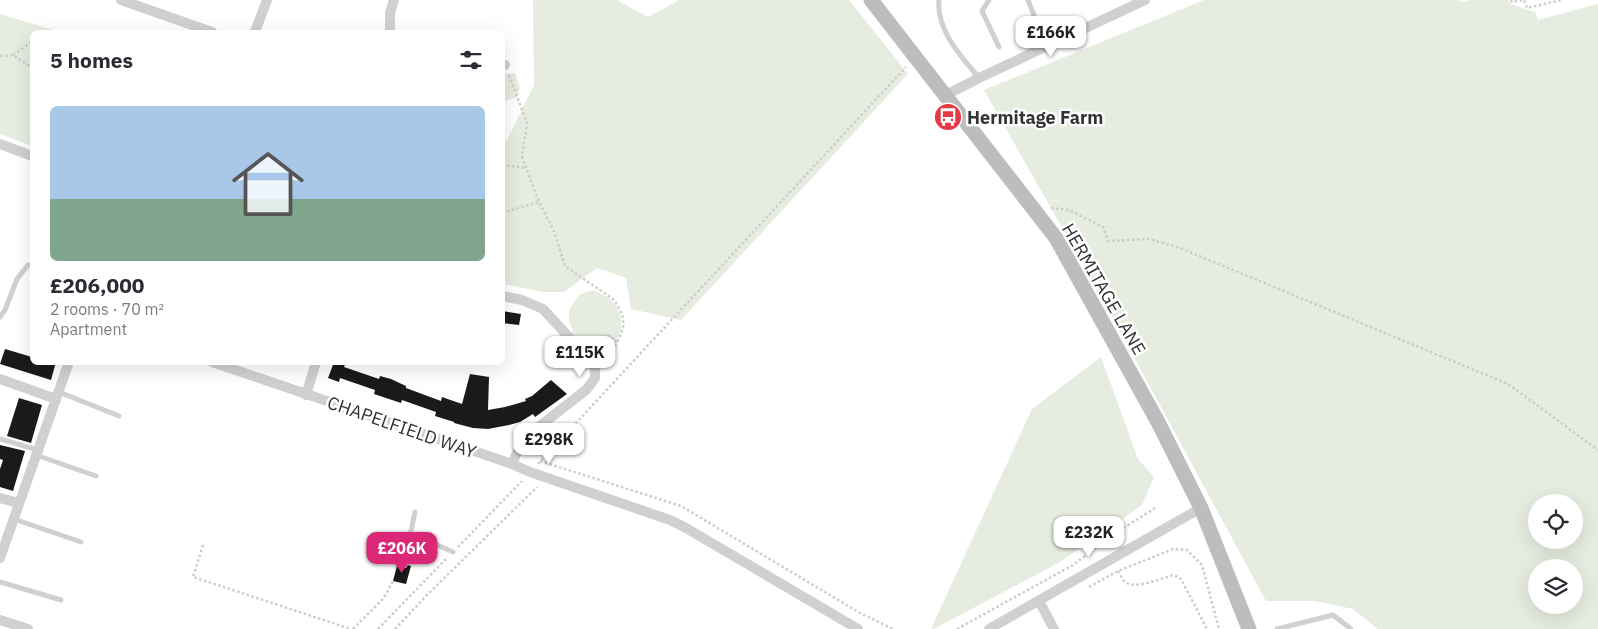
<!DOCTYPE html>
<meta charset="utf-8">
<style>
body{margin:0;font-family:"IBM Plex Sans",sans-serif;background:#f2f2f3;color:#2b2b33;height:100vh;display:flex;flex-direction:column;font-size:19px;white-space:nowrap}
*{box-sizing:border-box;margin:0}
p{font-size:16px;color:#7c7c81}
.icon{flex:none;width:28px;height:28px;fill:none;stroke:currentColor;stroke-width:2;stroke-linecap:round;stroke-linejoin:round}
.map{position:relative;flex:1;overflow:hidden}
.sheet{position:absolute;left:30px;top:30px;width:475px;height:335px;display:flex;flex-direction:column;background:#fff;border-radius:8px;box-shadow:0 5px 20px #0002}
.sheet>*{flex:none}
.fabs{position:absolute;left:1528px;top:494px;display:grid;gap:10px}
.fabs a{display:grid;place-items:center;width:55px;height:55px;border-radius:50%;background:#fff;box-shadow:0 5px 20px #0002;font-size:25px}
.price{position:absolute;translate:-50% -42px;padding:0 11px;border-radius:10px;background:#fff;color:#222;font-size:16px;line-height:32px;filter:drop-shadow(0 1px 2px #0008)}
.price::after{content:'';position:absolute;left:50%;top:30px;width:15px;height:11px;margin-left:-8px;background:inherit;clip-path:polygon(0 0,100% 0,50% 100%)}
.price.selected{background:#db2777;color:#fff}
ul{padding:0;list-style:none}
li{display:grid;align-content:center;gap:10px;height:265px;padding:0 20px}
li+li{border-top:1px solid #e1e1e2}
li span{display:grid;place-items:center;height:155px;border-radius:8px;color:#555}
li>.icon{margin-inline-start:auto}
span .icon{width:90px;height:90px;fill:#fffc;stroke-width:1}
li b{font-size:21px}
h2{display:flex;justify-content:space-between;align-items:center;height:60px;padding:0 20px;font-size:21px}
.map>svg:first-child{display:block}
</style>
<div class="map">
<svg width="1598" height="629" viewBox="0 0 1598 629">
<rect width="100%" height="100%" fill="#fff"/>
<g fill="#e6ecdf" fill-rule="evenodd">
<polygon points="533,0 617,0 648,17 679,0 849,0 908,74 681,320 631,309 626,278 597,268 564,292 544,292 503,284 503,140 507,140 534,85"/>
<path d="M1204,0H1459L1460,2L1471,0H1508L1510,4L1535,12L1538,20L1598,4V629H1378L1353,609L1315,601H1266L1102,298L984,90ZM1536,502H1574V540H1536ZM1536,568H1574V605H1536Z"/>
<polygon points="0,14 60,32 32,32 32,146 0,134"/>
<polygon points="515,73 520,88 517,97 503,102 503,74"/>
<path d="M592,290C599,293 607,296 613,302C624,315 625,336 610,347C604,351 598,351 592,353L572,334L573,330L569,322V310L579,295Z"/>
<polygon points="1101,357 1138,459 1154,477 1142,505 1060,562 934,629 931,629 1032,409"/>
</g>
<g fill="#1a1a1a">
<polygon points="502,311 521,314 519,325 502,323"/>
<polygon points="5,349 32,357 32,362 56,362 51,380 0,364"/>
<polygon points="334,362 346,362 344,367 379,379 380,376 391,379 406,386 406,388 441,401 442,397 462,404 470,374 489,377 488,410 505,407 526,401 525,399 532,396 551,380 567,394 535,417 533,414 520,422 509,425 488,429 473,428 454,423 454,422 435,416 436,412 402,400 401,403 374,394 375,390 340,378 339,382 328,378"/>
<polygon points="19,398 42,405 31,443 7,436"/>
<polygon points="0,445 25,451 13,491 0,487 0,469 3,460 0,459"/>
<polygon points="398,562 403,568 406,568 408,565 411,566 406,584 393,581"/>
</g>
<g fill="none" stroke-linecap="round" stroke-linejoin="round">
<g stroke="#cdcdcd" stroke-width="2.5" stroke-dasharray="2.5 2.5" stroke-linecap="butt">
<polyline points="1511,0 1512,2 1524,0 1527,8 1561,0"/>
<polyline points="13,55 32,42"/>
<polyline points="0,56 13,55 32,68"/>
<polyline points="509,75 527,123 522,157 539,202"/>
<polyline points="502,165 526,168"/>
<polyline points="1051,208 1069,210 1103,227 1108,241 1149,239 1180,248 1508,384 1598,450"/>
<path d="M502,213L539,202L554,231L565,266L613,299C622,311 627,322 620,336C618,341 615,347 611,350C608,352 602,352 599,353"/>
<polyline points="607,335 617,342"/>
<polyline points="540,461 681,506 860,613 893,629"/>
<polyline points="538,464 906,67"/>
<polyline points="203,545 193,577 351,629"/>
<polyline points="458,547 522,481"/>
<path d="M1118,571C1120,574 1122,579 1124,581C1133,591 1162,578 1174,575L1181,579L1207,629"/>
<polyline points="1089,587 1118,571 1173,549 1187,550 1202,565 1219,629"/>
<polyline points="353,629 384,598 393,581"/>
<polyline points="378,629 447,558"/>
<polyline points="395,629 425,597 537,487"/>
<polyline points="957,629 1073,565 1111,536 1155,508"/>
</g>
<g stroke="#d0d0d0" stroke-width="5">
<path d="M939,0C936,30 961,56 979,78"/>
<polyline points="989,0 982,11 999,47"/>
<polyline points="1028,0 1037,23"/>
<polyline points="0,317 5,310 17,279 28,265"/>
<polyline points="59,392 119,416"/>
<polyline points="0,439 38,450"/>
<polyline points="36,455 96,476"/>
<polyline points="14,519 81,542"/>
<polyline points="410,537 437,545 453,552"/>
<polyline points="404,564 415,512"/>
<polyline points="0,582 61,600"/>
<polyline points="1277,629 1333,615 1351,629"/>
</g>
<g stroke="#d0d0d0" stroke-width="10">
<polyline points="121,0 212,32"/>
<polyline points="255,32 267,0"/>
<polyline points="390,32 390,13 394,0"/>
<polyline points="502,65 505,65"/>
<polyline points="946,95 979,78 1145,0"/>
<polyline points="0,144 32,156"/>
<polyline points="502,296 522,300 543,309 589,359 595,369 595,378 586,390 523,439 512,464"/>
<polyline points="212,362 512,464 530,472 670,520 686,528 858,629"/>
<polyline points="0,379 56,399"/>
<polyline points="306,395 316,362"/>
<polyline points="0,498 19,503"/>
<polyline points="0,558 69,362"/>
<polyline points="1039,601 1054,629"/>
<polyline points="0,620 28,629"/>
<polyline points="989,629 1201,508"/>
</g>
<polyline stroke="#bdbdbd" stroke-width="15" points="871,0 1056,238 1158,422 1201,508 1249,629"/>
</g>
<defs>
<symbol id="bus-disc" viewBox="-11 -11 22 22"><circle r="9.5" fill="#e63946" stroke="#fff"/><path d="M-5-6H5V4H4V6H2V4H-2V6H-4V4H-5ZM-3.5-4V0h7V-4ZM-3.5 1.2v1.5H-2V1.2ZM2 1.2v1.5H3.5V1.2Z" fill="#fff"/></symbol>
</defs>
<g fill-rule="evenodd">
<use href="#bus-disc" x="932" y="101" width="32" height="32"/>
</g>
<g text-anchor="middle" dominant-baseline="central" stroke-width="5" stroke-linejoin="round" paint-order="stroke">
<g font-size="18" font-weight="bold" fill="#333" stroke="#fff" text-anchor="start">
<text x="967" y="117">Hermitage Farm</text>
</g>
<g font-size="18" fill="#333" stroke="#fff">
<text transform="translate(1104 289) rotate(60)">HERMITAGE LANE</text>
<text transform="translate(402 427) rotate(19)">CHAPELFIELD WAY</text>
</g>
</g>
</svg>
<div class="fabs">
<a><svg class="icon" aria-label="locate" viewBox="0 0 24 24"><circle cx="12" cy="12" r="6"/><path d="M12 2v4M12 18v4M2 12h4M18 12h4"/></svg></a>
<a><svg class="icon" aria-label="layers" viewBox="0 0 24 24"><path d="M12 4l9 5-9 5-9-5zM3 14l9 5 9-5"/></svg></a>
</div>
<b class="price" style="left:1051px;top:58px">£166K</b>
<b class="price" style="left:580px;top:378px">£115K</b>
<b class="price" style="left:549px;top:465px">£298K</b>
<b class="price" style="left:1089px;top:558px">£232K</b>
<b class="price selected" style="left:402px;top:574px">£206K</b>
<section class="sheet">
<h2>5 homes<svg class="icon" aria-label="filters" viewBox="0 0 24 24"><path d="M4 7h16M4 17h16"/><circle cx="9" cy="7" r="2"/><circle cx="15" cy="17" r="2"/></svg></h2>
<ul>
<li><span style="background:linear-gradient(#a9c7e8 60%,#7fa58c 0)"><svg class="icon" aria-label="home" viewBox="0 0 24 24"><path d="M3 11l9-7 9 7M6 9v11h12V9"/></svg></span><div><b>£206,000</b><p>2 rooms · 70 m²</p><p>Apartment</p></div></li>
</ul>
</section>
</div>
